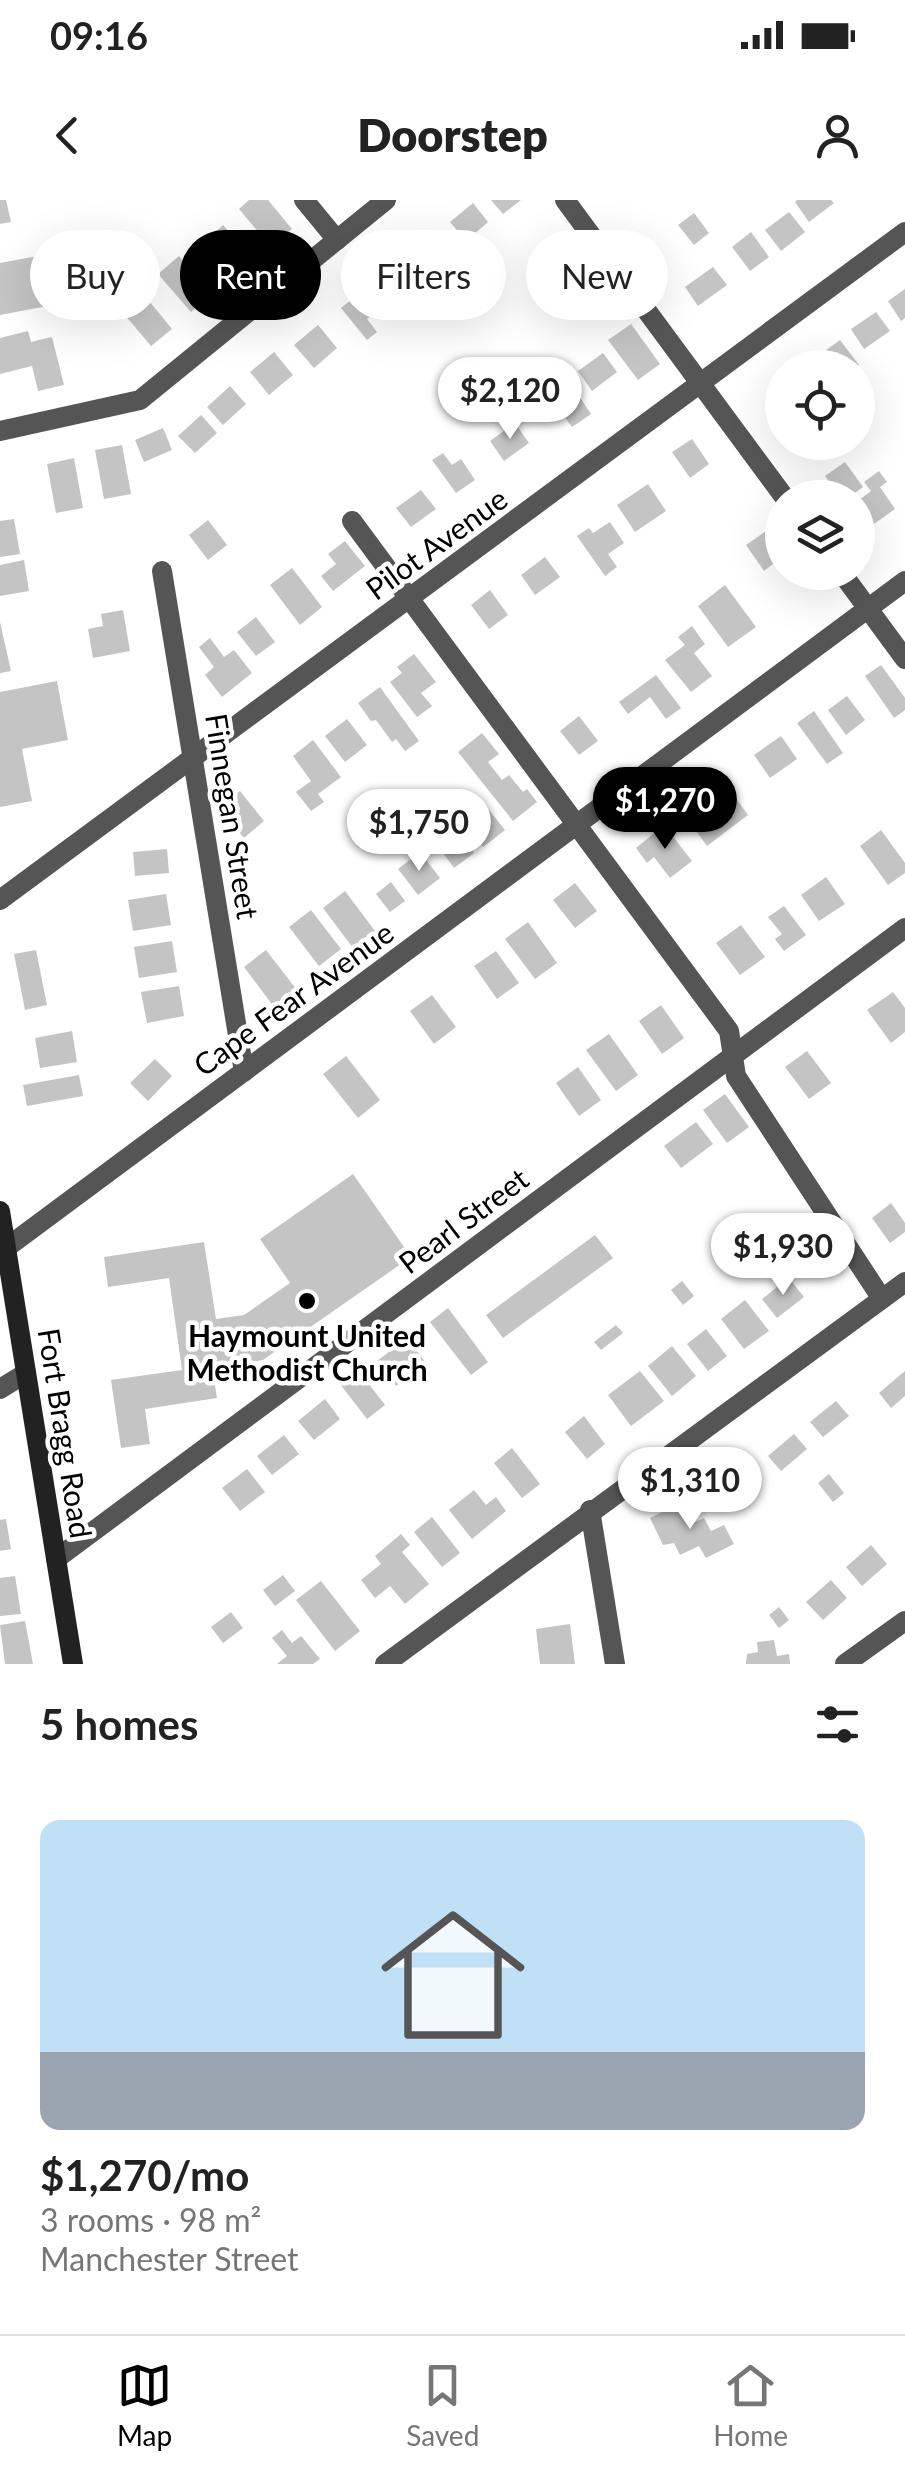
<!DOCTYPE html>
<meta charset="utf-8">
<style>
body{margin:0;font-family:Lato,sans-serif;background:#f6f6f6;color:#222;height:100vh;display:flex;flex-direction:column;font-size:38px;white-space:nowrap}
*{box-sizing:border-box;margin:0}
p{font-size:32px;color:#767676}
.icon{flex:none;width:55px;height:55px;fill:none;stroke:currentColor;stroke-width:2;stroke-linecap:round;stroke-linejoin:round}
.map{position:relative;height:1464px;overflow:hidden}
.sheet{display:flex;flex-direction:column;background:#fff;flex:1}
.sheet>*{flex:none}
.hud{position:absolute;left:30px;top:30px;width:845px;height:90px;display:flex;gap:20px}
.tools{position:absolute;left:765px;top:150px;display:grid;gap:20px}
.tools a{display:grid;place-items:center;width:110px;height:110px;border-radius:50%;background:#fff;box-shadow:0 10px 40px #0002;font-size:50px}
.price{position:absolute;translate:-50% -85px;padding:0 22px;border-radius:35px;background:#fff;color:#222;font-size:32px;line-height:65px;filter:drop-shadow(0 2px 5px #0008)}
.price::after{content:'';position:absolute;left:50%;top:60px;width:30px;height:22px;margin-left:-15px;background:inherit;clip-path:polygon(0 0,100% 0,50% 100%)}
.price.selected{background:#000;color:#fff}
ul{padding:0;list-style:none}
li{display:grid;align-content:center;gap:20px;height:530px;padding:0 40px}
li+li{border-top:2px solid #e0e0e0}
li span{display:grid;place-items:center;height:310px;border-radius:20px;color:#555}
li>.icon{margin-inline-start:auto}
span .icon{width:180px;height:180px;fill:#fffc;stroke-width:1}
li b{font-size:42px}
h2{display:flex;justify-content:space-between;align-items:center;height:120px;padding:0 40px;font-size:42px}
.tag{padding:0 35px;border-radius:45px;background:#fff;box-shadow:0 10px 40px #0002;font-size:35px;line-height:90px}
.tag.selected{background:#000;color:#fff}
.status{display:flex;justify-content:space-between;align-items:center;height:70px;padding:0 50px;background:#fff;direction:ltr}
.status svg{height:28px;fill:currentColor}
header{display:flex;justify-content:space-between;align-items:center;height:130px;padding:0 40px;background:#fff;font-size:45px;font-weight:800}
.tab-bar{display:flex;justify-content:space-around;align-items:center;height:140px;border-top:2px solid #e0e0e0;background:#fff;font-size:28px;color:#767676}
.tab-bar a{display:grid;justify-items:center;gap:5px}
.tab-bar .selected{color:#000}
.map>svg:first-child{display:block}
</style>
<div class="status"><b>09:16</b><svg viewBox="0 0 49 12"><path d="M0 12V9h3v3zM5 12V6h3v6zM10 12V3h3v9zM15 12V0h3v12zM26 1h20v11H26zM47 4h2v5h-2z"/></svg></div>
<header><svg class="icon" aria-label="back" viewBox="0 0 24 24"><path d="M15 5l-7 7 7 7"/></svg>Doorstep<svg class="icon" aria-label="person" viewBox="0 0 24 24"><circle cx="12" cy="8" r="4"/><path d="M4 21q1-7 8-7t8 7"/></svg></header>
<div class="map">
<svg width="905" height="1464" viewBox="0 0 905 1464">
<rect width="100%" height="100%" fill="#fff"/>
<g fill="#c4c4c4">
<polygon points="0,0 6,0 11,22 0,24"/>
<polygon points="249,0 268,0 292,29 271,47 239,9"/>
<polygon points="491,0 521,0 503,14"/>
<polygon points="797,0 831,0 834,3 809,22 795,2"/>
<polygon points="473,3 488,22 466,41 450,22"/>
<polygon points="789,12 805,32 781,51 765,30"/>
<polygon points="694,13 709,33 694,45 678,25"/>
<polygon points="223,25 252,58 234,74 205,42"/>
<polygon points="751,32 769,57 750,71 732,47"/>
<polygon points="435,35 450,54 427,74 411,55"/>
<polygon points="48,54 58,104 0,115 0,63"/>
<polygon points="179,56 212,93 191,112 158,74"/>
<polygon points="564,62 575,77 556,90 565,103 553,111 544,99 538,103 528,88"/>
<polygon points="395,66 410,84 386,104 371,85"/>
<polygon points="713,67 727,85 698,106 685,87"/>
<polygon points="905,89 905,118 901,121 888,101"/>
<polygon points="140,90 172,129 151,146 119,108"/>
<polygon points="360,93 375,113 367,119 377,132 367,140 341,108"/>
<polygon points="876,112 890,131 864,149 851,129"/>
<polygon points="631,124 660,164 638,180 608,140"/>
<polygon points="318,125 337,148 314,168 294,145"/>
<polygon points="28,131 31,142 52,137 64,185 38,191 32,166 0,174 0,138"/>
<polygon points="840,140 859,165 855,168 831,168 821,154"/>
<polygon points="274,152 293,175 269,195 250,172"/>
<polygon points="603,153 617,172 592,191 578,171"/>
<polygon points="782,185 782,214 769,195"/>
<polygon points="230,186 246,204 223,225 207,207"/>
<polygon points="559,187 568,199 577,193 591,214 572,227 548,194"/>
<polygon points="201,215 217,233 195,253 178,236"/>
<polygon points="515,223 529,243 504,261 490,241"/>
<polygon points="163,228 172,250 144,262 135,240"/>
<polygon points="692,239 709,264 690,278 672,252"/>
<polygon points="122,245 131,294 104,299 95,250"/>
<polygon points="443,253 452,265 461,259 475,280 456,293 432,260"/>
<polygon points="74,258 83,308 56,313 47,264"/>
<polygon points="845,262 863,287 848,298 841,298 825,276"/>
<polygon points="879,271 887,282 880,287 895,309 864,331 858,321 858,301 871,291 864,282"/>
<polygon points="648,284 666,311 635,332 617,305"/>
<polygon points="421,290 436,309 411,327 396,308"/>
<polygon points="14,319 20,354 0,357 0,321"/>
<polygon points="208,320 227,345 208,360 189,335"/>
<polygon points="610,322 624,343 608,354 617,367 605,376 577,336 589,328 593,333"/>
<polygon points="766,331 782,357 764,371 746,345"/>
<polygon points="345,341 365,366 333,391 321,376 336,364 328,354"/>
<polygon points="545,357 560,377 535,395 521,375"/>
<polygon points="24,360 29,391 0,396 0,365"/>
<polygon points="292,368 322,407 300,425 270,385"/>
<polygon points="725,385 756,427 728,447 698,406"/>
<polygon points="490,390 508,415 489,429 471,405"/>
<polygon points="123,410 130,451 93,458 88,429 103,426 101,414"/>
<polygon points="256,417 275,442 256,456 237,432"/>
<polygon points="0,422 11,471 0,473"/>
<polygon points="692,426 705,444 694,453 712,476 691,492 665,460 685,445 678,437"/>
<polygon points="210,438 224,457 234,450 252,473 222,497 205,475 214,467 199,447"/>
<polygon points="414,454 436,482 421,493 432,506 417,517 390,482 402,473 397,467"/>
<polygon points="881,465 905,498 905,510 894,518 865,476"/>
<polygon points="656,475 681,508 666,519 650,497 628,514 619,502"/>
<polygon points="57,481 68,540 22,549 32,601 0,607 0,492"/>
<polygon points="380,487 419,541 405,551 396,539 392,542 376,520 371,521 358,503"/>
<polygon points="847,496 865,520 846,535 828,510"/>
<polygon points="814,511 843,553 827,564 797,523"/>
<polygon points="579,516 598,541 579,555 560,531"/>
<polygon points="347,519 367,545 345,562 325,536"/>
<polygon points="482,533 499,554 488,562 502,580 509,575 523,592 527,589 537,602 513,621 458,552"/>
<polygon points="781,536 797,559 770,578 754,555"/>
<polygon points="313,540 341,577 318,594 324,602 311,611 296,592 311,581 293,556"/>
<polygon points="240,591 264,621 244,638 219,607"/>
<polygon points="735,597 748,615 707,646 684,614 704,599 715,613"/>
<polygon points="485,605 505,630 483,647 463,621"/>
<polygon points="440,608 474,653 454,668 421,623"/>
<polygon points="664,625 692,661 670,678 654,657 647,663 636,648"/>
<polygon points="881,630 905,663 905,673 888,685 860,646"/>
<polygon points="167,649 169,673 135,676 133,652"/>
<polygon points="420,652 440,678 418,695 398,669"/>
<polygon points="826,677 845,704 819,721 801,695"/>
<polygon points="391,682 405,701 390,712 376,694"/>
<polygon points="575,683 597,711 575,728 553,700"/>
<polygon points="345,691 375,731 353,748 323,708"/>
<polygon points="166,694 171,725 133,731 128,700"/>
<polygon points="784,706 806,735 784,751 775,739 782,734 768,717"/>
<polygon points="311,710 341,749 319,766 289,727"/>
<polygon points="528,722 557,763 535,779 505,739"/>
<polygon points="741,725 765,757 740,775 716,743"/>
<polygon points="172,741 177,772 139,778 134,747"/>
<polygon points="36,750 47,805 25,810 14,754"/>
<polygon points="266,750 297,790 274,807 244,767"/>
<polygon points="496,751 519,783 497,799 474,766"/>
<polygon points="179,786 184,816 147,823 141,792"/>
<polygon points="893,792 905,808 905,832 891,843 867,810"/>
<polygon points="432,795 456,827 434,844 410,811"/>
<polygon points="661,805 684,838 662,854 639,821"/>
<polygon points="72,831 77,862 40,868 35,838"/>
<polygon points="609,834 638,875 616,891 586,850"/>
<polygon points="807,851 831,883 809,899 785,867"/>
<polygon points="346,856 380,900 358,918 323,874"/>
<polygon points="155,859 172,876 148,901 130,883"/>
<polygon points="578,867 601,900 579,916 556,883"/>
<polygon points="79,875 83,896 27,906 23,885"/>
<polygon points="725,894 749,927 727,943 703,910"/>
<polygon points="696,922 713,944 681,968 664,946"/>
<polygon points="353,974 411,1057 263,1160 212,1168 217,1198 145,1209 150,1244 121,1248 111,1180 182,1170 169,1078 108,1087 104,1057 204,1042 216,1119 244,1115 290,1083 260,1039"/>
<polygon points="891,1003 905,1023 905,1032 890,1043 872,1018"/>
<polygon points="595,1035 613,1058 503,1138 486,1115"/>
<polygon points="789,1078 804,1097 777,1118 762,1099"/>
<polygon points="682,1081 694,1096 683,1105 671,1090"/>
<polygon points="745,1100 769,1131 744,1149 721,1119"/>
<polygon points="448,1108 488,1162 471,1175 430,1122"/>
<polygon points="616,1125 623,1133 601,1150 594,1142"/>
<polygon points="706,1129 727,1156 708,1171 687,1144"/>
<polygon points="407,1138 426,1163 396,1186 377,1161"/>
<polygon points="672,1146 696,1176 672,1196 648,1166"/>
<polygon points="358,1170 385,1205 367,1219 340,1184"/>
<polygon points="640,1171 664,1201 631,1226 608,1195"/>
<polygon points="905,1171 905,1196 891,1208 879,1193"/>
<polygon points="325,1199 340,1219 314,1240 298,1221"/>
<polygon points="836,1201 849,1216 823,1237 810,1222"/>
<polygon points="584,1216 605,1244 587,1259 565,1232"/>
<polygon points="794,1234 807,1249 781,1271 768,1256"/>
<polygon points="284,1235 299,1254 272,1275 257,1256"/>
<polygon points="512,1248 540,1284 522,1298 494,1263"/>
<polygon points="247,1269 265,1292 240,1311 222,1288"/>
<polygon points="744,1269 757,1284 731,1306 718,1291"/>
<polygon points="829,1274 844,1293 833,1302 818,1283"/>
<polygon points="474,1290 486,1305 496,1297 506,1311 472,1339 449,1310"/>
<polygon points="682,1302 693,1323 704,1318 711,1331 724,1325 734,1344 706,1358 699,1346 680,1355 674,1343 663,1345 650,1318"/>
<polygon points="432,1317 460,1353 442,1367 414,1332"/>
<polygon points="6,1319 11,1349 0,1351 0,1320"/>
<polygon points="401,1334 410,1345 402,1352 429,1384 405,1404 390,1386 375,1398 361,1380 381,1364 375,1356"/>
<polygon points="871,1345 887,1364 862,1386 846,1367"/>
<polygon points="283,1375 295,1391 275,1406 263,1390"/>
<polygon points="15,1376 21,1414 0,1416 0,1378"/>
<polygon points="831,1380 847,1398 823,1420 806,1402"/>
<polygon points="321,1381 360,1431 335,1451 296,1400"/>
<polygon points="779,1407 789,1420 779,1428 769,1415"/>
<polygon points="231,1412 243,1428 223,1443 211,1427"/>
<polygon points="25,1421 33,1464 5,1464 0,1425"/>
<polygon points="570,1424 575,1464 540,1464 536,1429"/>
<polygon points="282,1430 292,1443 301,1436 320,1459 313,1464 277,1464 287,1456 272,1438"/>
<polygon points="774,1440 777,1456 789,1454 790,1464 746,1464 747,1454 758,1452 757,1442"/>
</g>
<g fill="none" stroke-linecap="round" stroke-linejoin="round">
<g stroke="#555" stroke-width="20">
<polyline points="304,0 337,40"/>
<polyline points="565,0 785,298"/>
<polyline points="0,231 140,200 386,0"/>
<polyline points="352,321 729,831 736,876 882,1099"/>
<polyline points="162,371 244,872"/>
<polyline points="841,372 905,459"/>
<polyline points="0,700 905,32"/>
<polyline points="6,1048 905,381"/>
<polyline points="0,1189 26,1173"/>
<polyline points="590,1310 615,1464"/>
<polyline points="56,1359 905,728"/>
<polyline points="385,1464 905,1082"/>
<polyline points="845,1464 905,1421"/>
</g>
<polyline stroke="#222" stroke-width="20" points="0,1011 73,1464"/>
</g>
<circle fill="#000" stroke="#fff" stroke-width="4" cx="307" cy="1101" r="10"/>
<g text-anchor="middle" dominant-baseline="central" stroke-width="9" stroke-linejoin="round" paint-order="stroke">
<g font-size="30" fill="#000" stroke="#fff">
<text transform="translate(436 343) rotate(-36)">Pilot Avenue</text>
<text transform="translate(233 616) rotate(81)">Finnegan Street</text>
<text transform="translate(293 798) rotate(-36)">Cape Fear Avenue</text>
<text transform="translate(463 1020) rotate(-37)">Pearl Street</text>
<text transform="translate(66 1233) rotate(81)">Fort Bragg Road</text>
</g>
<g font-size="30" font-weight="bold" fill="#000" stroke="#fff">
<text x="307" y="1135">Haymount United<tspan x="307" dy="34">Methodist Church</tspan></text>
</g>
</g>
</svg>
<div class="tools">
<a><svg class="icon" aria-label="locate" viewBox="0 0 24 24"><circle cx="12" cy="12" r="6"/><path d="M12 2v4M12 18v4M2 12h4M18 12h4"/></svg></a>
<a><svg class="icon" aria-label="layers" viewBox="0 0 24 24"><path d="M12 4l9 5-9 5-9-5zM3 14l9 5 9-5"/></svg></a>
</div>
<b class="price" style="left:510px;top:242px">$2,120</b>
<b class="price selected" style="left:665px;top:652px">$1,270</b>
<b class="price" style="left:419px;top:674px">$1,750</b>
<b class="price" style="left:783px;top:1098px">$1,930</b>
<b class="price" style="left:690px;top:1332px">$1,310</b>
<div class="hud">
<a class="tag">Buy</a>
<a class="tag selected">Rent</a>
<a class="tag">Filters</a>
<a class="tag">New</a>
</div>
</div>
<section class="sheet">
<h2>5 homes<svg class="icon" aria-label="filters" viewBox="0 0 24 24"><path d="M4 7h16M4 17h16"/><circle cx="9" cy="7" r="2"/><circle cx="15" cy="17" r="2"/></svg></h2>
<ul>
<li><span style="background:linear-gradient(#bfe0f5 75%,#9aa5b1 0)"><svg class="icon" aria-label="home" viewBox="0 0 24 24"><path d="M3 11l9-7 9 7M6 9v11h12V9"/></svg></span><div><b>$1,270/mo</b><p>3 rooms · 98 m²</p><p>Manchester Street</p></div></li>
</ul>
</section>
<nav class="tab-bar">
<a class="selected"><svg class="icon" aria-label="map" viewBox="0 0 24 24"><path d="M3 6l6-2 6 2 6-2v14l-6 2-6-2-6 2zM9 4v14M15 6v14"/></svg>Map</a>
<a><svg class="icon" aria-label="saved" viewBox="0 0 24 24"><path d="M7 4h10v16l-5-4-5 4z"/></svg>Saved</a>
<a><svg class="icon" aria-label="home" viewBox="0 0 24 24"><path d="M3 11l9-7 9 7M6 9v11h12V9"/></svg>Home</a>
</nav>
